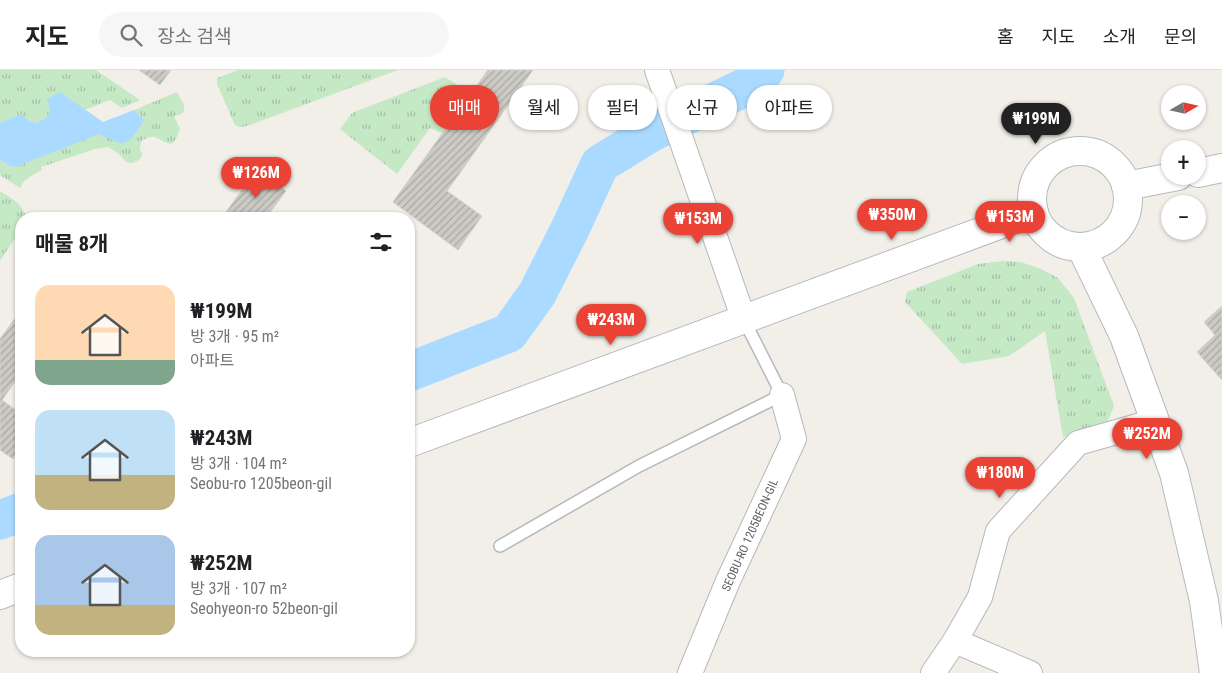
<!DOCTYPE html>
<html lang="ko">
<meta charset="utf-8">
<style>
body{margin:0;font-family:"Roboto Condensed","Noto Sans KR",sans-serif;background:#f6f6f6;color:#202124;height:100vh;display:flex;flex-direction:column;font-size:19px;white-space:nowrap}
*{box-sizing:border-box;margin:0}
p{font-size:16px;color:#757577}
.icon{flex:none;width:28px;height:28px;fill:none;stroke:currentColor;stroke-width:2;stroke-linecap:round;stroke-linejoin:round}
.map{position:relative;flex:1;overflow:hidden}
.panel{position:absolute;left:15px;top:142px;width:400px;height:445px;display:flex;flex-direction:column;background:#fff;border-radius:20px;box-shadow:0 1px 4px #0004}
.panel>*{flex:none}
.top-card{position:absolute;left:430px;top:15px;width:475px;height:45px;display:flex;gap:10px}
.needle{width:32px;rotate:81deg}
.buttons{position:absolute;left:1161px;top:15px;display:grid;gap:10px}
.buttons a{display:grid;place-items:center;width:45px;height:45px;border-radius:50%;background:#fff;box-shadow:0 1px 4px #0004;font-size:25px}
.price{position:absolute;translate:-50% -42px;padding:0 11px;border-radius:18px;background:#ea4335;color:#fff;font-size:16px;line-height:32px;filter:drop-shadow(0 1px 2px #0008)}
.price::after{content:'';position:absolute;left:50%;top:30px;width:15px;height:11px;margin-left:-8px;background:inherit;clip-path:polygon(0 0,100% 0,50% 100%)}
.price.active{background:#222;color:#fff}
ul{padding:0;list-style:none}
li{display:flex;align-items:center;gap:15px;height:125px;padding:0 20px}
li span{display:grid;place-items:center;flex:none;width:140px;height:100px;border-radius:15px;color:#555}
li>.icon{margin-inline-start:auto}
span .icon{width:60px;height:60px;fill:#fffc;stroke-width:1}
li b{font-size:21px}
h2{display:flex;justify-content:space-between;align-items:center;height:60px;padding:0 20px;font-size:21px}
.chip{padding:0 18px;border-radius:22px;background:#fff;box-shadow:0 1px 4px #0004;font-size:18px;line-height:45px}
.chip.active{background:#ea4335;color:#fff}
header{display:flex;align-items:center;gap:30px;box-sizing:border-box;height:70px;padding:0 25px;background:#fff;border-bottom:1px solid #e0e0e0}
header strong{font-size:24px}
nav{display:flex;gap:28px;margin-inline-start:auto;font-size:18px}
.search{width:350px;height:45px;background:#f6f6f6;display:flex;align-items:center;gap:12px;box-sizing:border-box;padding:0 18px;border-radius:28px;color:#757577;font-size:19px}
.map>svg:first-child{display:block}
</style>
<header>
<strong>지도</strong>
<div class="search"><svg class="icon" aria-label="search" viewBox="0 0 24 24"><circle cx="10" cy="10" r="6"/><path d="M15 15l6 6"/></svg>장소 검색</div>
<nav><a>홈</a><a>지도</a><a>소개</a><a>문의</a></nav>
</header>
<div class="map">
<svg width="1222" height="603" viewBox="0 0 1222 603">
<defs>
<pattern id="grass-tufts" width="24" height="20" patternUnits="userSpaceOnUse" patternTransform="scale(1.25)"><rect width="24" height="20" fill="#c5e8c5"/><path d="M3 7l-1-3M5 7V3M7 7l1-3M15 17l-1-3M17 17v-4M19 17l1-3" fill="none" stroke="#a3c0a4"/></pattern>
<pattern id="building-hatch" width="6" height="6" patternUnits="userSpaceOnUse" patternTransform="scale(1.25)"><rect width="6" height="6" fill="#cccac5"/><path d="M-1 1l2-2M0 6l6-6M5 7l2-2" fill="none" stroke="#a9a8a4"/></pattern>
</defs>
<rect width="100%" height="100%" fill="#f1efe8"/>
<g fill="url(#grass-tufts)">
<polygon points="0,0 96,0 140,30 122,38 110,30 85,40 59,22 50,37 50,44 44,49 36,53 29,51 21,44 0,53"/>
<polygon points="238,0 398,0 247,56 240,57 235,55 217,14 217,8"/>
<polygon points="445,7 470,23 443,64 430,58 397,104 340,59 352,43"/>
<path d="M177,22L184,35V41L181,44L174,46L180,59L177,67L172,74C157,72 158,61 141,71L140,78L142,85L139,90L132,93L126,92L119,84L108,77L95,79L41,97L42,100C33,105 24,108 20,118L0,105V90L10,96L15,97L99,63L106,66L141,46L134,40Z"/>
<path d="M0,121C12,129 24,134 26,149H21V159L0,191Z"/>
<polygon points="1003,191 1021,192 1041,199 1058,208 1074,228 1114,336 1107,353 1063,367 1045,261 1009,286 962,294 905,232 907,222 978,194"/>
</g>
<path fill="#aadaff" d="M60,22L103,52L134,40L144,50C140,57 131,73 122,73C116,73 104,66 99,64L15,97L10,96L0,90V53L21,44L29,51L36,53L44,49L50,44V37L46,30Z"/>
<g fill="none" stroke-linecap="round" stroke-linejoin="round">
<g stroke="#aadaff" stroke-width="39">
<polyline points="409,302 509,263 537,224 570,159 600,94 652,62 756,12 765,0"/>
<polyline points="0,450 21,442"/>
</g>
</g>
<g fill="url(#building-hatch)" stroke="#d6d1c6">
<polygon points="139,0 171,0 160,15"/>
<polygon points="488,0 533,0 447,121 482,146 458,180 393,132"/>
<polygon points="257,99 286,121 265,149 221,149"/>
<polygon points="1222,236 1222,310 1197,282 1215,265 1204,252"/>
<polygon points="21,240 21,303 2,330 21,344 21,378 13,389 0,380 0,269"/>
</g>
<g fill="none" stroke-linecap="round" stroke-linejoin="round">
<defs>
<polyline id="lane" points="500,476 639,396 782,325 744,250"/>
<g id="street">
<polyline points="657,0 744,250"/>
<polyline points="955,571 1030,603"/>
<polyline points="690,603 728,511 794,369 782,325"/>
<polyline points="933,603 955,571 980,527 998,461 1078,373 1155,351"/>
</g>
<g id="secondary">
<circle cx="1080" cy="129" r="48"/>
<polyline points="1198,103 1222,98"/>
<polyline points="1126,116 1178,106"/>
<polyline points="1081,177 1124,266 1174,403 1204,531 1214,603"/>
<polyline points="409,373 1034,142"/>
<polyline points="0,525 21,517"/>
</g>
</defs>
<use href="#lane" stroke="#b5b8bc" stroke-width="14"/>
<use href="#street" stroke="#b5b8bc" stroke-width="26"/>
<use href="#secondary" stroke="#b6babf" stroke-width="30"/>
<use href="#lane" stroke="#fff" stroke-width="11"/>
<use href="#street" stroke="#fff" stroke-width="24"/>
<use href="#secondary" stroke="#fff" stroke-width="28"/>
</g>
<g text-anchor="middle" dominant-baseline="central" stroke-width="5" stroke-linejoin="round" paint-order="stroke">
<g font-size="12" fill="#5f6368" stroke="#fff">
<text transform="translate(750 465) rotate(-66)">SEOBU-RO 1205BEON-GIL</text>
</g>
</g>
</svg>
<div class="buttons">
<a><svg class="needle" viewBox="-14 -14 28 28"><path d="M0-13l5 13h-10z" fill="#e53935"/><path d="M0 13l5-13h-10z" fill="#757577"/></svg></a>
<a>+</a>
<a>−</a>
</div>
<b class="price active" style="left:1036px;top:75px">₩199M</b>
<b class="price" style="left:256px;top:129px">₩126M</b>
<b class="price" style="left:892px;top:171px">₩350M</b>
<b class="price" style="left:1010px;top:173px">₩153M</b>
<b class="price" style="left:698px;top:175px">₩153M</b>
<b class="price" style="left:611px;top:276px">₩243M</b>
<b class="price" style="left:1147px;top:390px">₩252M</b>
<b class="price" style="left:1000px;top:429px">₩180M</b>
<div class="top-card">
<a class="chip active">매매</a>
<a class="chip">월세</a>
<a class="chip">필터</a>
<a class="chip">신규</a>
<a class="chip">아파트</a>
</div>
<section class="panel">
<h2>매물 8개<svg class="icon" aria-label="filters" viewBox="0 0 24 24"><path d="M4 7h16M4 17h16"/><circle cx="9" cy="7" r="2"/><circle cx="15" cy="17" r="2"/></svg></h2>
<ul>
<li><span style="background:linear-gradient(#ffd9b3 75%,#7fa58c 0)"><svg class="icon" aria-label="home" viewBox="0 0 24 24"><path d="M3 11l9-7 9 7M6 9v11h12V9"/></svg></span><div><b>₩199M</b><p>방 3개 · 95 m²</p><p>아파트</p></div></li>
<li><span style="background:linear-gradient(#bfe0f5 65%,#c2b280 0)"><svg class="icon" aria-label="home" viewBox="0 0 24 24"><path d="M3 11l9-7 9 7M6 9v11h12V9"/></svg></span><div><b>₩243M</b><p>방 3개 · 104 m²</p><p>Seobu-ro 1205beon-gil</p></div></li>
<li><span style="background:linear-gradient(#a9c7e8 70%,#c2b280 0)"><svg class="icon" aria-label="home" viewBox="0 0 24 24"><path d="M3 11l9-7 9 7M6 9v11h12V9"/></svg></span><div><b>₩252M</b><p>방 3개 · 107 m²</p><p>Seohyeon-ro 52beon-gil</p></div></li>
</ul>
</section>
</div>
